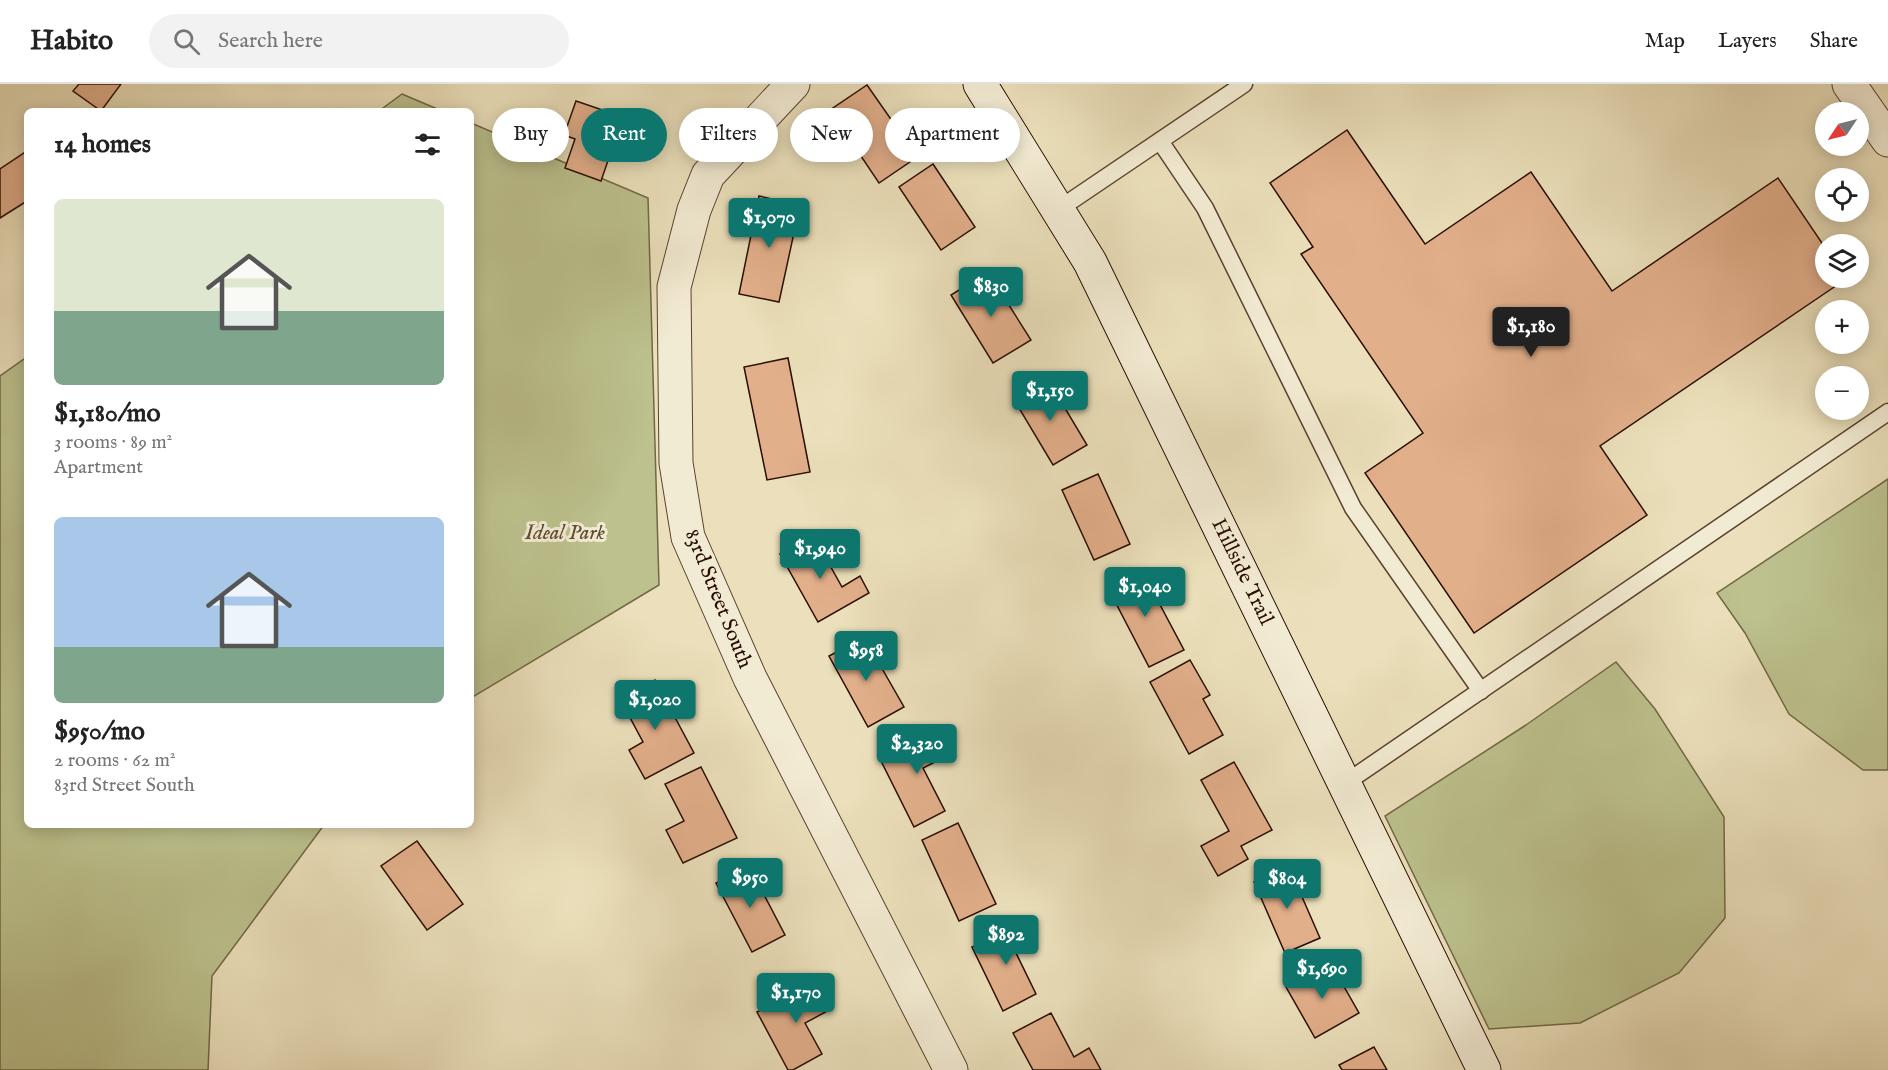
<!DOCTYPE html>
<meta charset="utf-8">
<style>
body{margin:0;font-family:"IM FELL English",serif;background:#f2f2f2;color:#222;height:100vh;display:flex;flex-direction:column;font-size:22px;white-space:nowrap}
*{box-sizing:border-box;margin:0}
p{font-size:20px;color:#767676}
.icon{flex:none;width:33px;height:33px;fill:none;stroke:currentColor;stroke-width:2;stroke-linecap:round;stroke-linejoin:round}
.map{position:relative;flex:1;overflow:hidden}
.side{position:absolute;left:24px;top:24px;width:450px;height:720px;display:flex;flex-direction:column;background:#fff;border-radius:9px;box-shadow:0 3px 15px #0003}
.side>*{flex:none}
.hud{position:absolute;left:492px;top:24px;width:570px;height:54px;display:flex;gap:12px}
.needle{width:39px;rotate:235deg}
.controls{position:absolute;left:1815px;top:18px;display:grid;gap:12px}
.controls a{display:grid;place-items:center;width:54px;height:54px;border-radius:50%;background:#fff;box-shadow:0 3px 15px #0003;font-size:30px}
.price{position:absolute;translate:-50% -51px;padding:0 14px;border-radius:6px;background:#0f766e;color:#fff;font-size:20px;line-height:39px;filter:drop-shadow(0 2px 3px #0008)}
.price::after{content:'';position:absolute;left:50%;top:36px;width:18px;height:14px;margin-left:-9px;background:inherit;clip-path:polygon(0 0,100% 0,50% 100%)}
.price.on{background:#222;color:#fff}
ul{padding:0;list-style:none}
li{display:grid;align-content:center;gap:12px;height:318px;padding:0 30px}
li span{display:grid;place-items:center;height:186px;border-radius:9px;color:#555}
li>.icon{margin-inline-start:auto}
span .icon{width:108px;height:108px;fill:#fffc;stroke-width:1}
li b{font-size:26px}
h2{display:flex;justify-content:space-between;align-items:center;height:72px;padding:0 30px;font-size:26px}
.pill{padding:0 21px;border-radius:27px;background:#fff;box-shadow:0 3px 15px #0003;font-size:21px;line-height:54px}
.pill.on{background:#0f766e;color:#fff}
header{display:flex;align-items:center;gap:36px;box-sizing:border-box;height:84px;padding:0 30px;background:#fff;border-bottom:2px solid #e0e0e0}
header strong{font-size:28px}
nav{display:flex;gap:33px;margin-inline-start:auto;font-size:21px}
.search{width:420px;height:54px;background:#f2f2f2;display:flex;align-items:center;gap:15px;box-sizing:border-box;padding:0 21px;border-radius:33px;color:#767676;font-size:22px}
.map>svg:first-child{display:block}
</style>
<header>
<strong>Habito</strong>
<div class="search"><svg class="icon" aria-label="search" viewBox="0 0 24 24"><circle cx="10" cy="10" r="6"/><path d="M15 15l6 6"/></svg>Search here</div>
<nav><a>Map</a><a>Layers</a><a>Share</a></nav>
</header>
<div class="map">
<svg width="1888" height="986" viewBox="0 0 1888 986">
<rect width="100%" height="100%" fill="#ebe0bb"/>
<filter id="stains"><feTurbulence type="fractalNoise" baseFrequency=".00333" numOctaves="4"/><feColorMatrix values="0 0 0 0 .2 0 0 0 0 .09 0 0 0 0 .02 0 0 0 .5 -.17"/></filter>
<radialGradient id="worn" r=".72"><stop offset=".6" stop-color="#630" stop-opacity="0"/><stop offset="1" stop-color="#630" stop-opacity=".3"/></radialGradient>
<g fill="#bcc18d" stroke="#726846" stroke-width="1.5">
<polygon points="402,10 442,27 379,27"/>
<polygon points="471,39 648,114 659,501 471,614"/>
<polygon points="27,273 27,741 324,741 212,892 208,986 0,986 0,292"/>
<polygon points="1888,395 1888,686 1863,686 1789,630 1745,549 1717,509"/>
<polygon points="1616,578 1655,625 1724,733 1725,834 1679,889 1580,939 1489,945 1385,732 1526,641"/>
</g>
<g fill="#e2af8b" stroke="#290e00" stroke-width="1.5">
<polygon points="79,0 121,0 101,27 73,7"/>
<polygon points="867,1 897,44 906,38 926,67 879,99 830,26"/>
<polygon points="576,17 623,33 601,97 565,84 575,55 564,51"/>
<polygon points="1347,46 1425,160 1531,88 1612,207 1778,94 1826,165 1826,194 1846,195 1600,362 1647,431 1474,549 1365,389 1423,349 1301,170 1313,163 1270,99"/>
<polygon points="27,67 27,117 0,134 0,85"/>
<polygon points="933,80 975,143 941,166 899,103"/>
<polygon points="759,112 800,121 779,218 739,210"/>
<polygon points="988,188 1031,256 993,279 951,211"/>
<polygon points="788,274 810,388 767,396 744,283"/>
<polygon points="1047,294 1087,361 1053,381 1013,314"/>
<polygon points="1098,390 1130,460 1094,476 1062,406"/>
<polygon points="813,451 842,503 860,492 869,509 818,538 780,470"/>
<polygon points="1141,485 1184,566 1149,583 1107,502"/>
<polygon points="864,553 904,623 868,643 829,572"/>
<polygon points="1190,576 1210,611 1203,615 1223,651 1189,670 1150,598"/>
<polygon points="655,596 694,669 645,695 629,666 643,658 620,615"/>
<polygon points="938,644 951,670 923,684 945,727 914,743 879,673"/>
<polygon points="1234,678 1272,746 1241,762 1248,775 1218,792 1201,762 1229,747 1201,696"/>
<polygon points="701,683 737,754 683,779 666,746 684,737 665,700"/>
<polygon points="958,739 996,820 959,837 922,756"/>
<polygon points="417,757 463,820 427,846 381,782"/>
<polygon points="749,782 785,851 752,868 716,799"/>
<polygon points="1289,783 1320,854 1285,869 1254,798"/>
<polygon points="1021,839 1030,859 1015,867 1036,910 1003,927 972,863"/>
<polygon points="1330,878 1359,929 1315,954 1286,903"/>
<polygon points="817,895 833,924 805,939 822,970 793,986 788,986 757,928"/>
<polygon points="1051,929 1074,973 1089,964 1101,986 1033,986 1013,949"/>
<polygon points="1374,963 1387,986 1342,986 1339,981"/>
</g>
<g fill="none" stroke-linecap="round" stroke-linejoin="round">
<defs>
<g id="lane">
<polyline points="1160,57 1205,124 1353,424 1481,607"/>
<polyline points="1059,125 1244,0"/>
<polyline points="1344,700 1888,328"/>
</g>
<g id="street">
<polyline points="793,0 708,91 694,126 674,203 676,379 688,453 750,594 951,986"/>
<polyline points="1849,0 1888,56"/>
</g>
<polyline id="secondary" points="980,0 1090,178 1484,986"/>
</defs>
<use href="#lane" stroke="#5a422f" stroke-width="19"/>
<use href="#street" stroke="#5a422f" stroke-width="35"/>
<use href="#secondary" stroke="#290e00" stroke-width="35"/>
<use href="#lane" stroke="#f2ebd3" stroke-width="16"/>
<use href="#street" stroke="#f2ebd3" stroke-width="33"/>
<use href="#secondary" stroke="#f2ebd3" stroke-width="33"/>
</g>
<g text-anchor="middle" dominant-baseline="central" stroke-width="6" stroke-linejoin="round" paint-order="stroke">
<g font-size="21" font-style="italic" fill="#5c4d31" stroke="#f2ebd3">
<text x="565" y="449">Ideal Park</text>
</g>
<g font-size="21" fill="#290e00" stroke="#f2ebd3">
<text transform="translate(1242 488) rotate(64)">Hillside Trail</text>
<text transform="translate(718 515) rotate(68)">83rd Street South</text>
</g>
</g>
<rect width="100%" height="100%" filter="url(#stains)"/>
<rect width="100%" height="100%" fill="url(#worn)"/>
</svg>
<div class="controls">
<a><svg class="needle" viewBox="-14 -14 28 28"><path d="M0-13l5 13h-10z" fill="#e53935"/><path d="M0 13l5-13h-10z" fill="#767676"/></svg></a>
<a><svg class="icon" aria-label="locate" viewBox="0 0 24 24"><circle cx="12" cy="12" r="6"/><path d="M12 2v4M12 18v4M2 12h4M18 12h4"/></svg></a>
<a><svg class="icon" aria-label="layers" viewBox="0 0 24 24"><path d="M12 4l9 5-9 5-9-5zM3 14l9 5 9-5"/></svg></a>
<a>+</a>
<a>−</a>
</div>
<b class="price" style="left:769px;top:165px">$1,070</b>
<b class="price" style="left:991px;top:234px">$830</b>
<b class="price on" style="left:1531px;top:274px">$1,180</b>
<b class="price" style="left:1050px;top:338px">$1,150</b>
<b class="price" style="left:820px;top:496px">$1,940</b>
<b class="price" style="left:1145px;top:534px">$1,040</b>
<b class="price" style="left:866px;top:598px">$958</b>
<b class="price" style="left:655px;top:647px">$1,020</b>
<b class="price" style="left:917px;top:691px">$2,320</b>
<b class="price" style="left:750px;top:825px">$950</b>
<b class="price" style="left:1287px;top:826px">$804</b>
<b class="price" style="left:1006px;top:882px">$892</b>
<b class="price" style="left:1322px;top:916px">$1,690</b>
<b class="price" style="left:796px;top:940px">$1,170</b>
<div class="hud">
<a class="pill">Buy</a>
<a class="pill on">Rent</a>
<a class="pill">Filters</a>
<a class="pill">New</a>
<a class="pill">Apartment</a>
</div>
<section class="side">
<h2>14 homes<svg class="icon" aria-label="filters" viewBox="0 0 24 24"><path d="M4 7h16M4 17h16"/><circle cx="9" cy="7" r="2"/><circle cx="15" cy="17" r="2"/></svg></h2>
<ul>
<li><span style="background:linear-gradient(#dfe7d0 60%,#7fa58c 0)"><svg class="icon" aria-label="home" viewBox="0 0 24 24"><path d="M3 11l9-7 9 7M6 9v11h12V9"/></svg></span><div><b>$1,180/mo</b><p>3 rooms · 89 m²</p><p>Apartment</p></div></li>
<li><span style="background:linear-gradient(#a9c7e8 70%,#7fa58c 0)"><svg class="icon" aria-label="home" viewBox="0 0 24 24"><path d="M3 11l9-7 9 7M6 9v11h12V9"/></svg></span><div><b>$950/mo</b><p>2 rooms · 62 m²</p><p>83rd Street South</p></div></li>
</ul>
</section>
</div>
